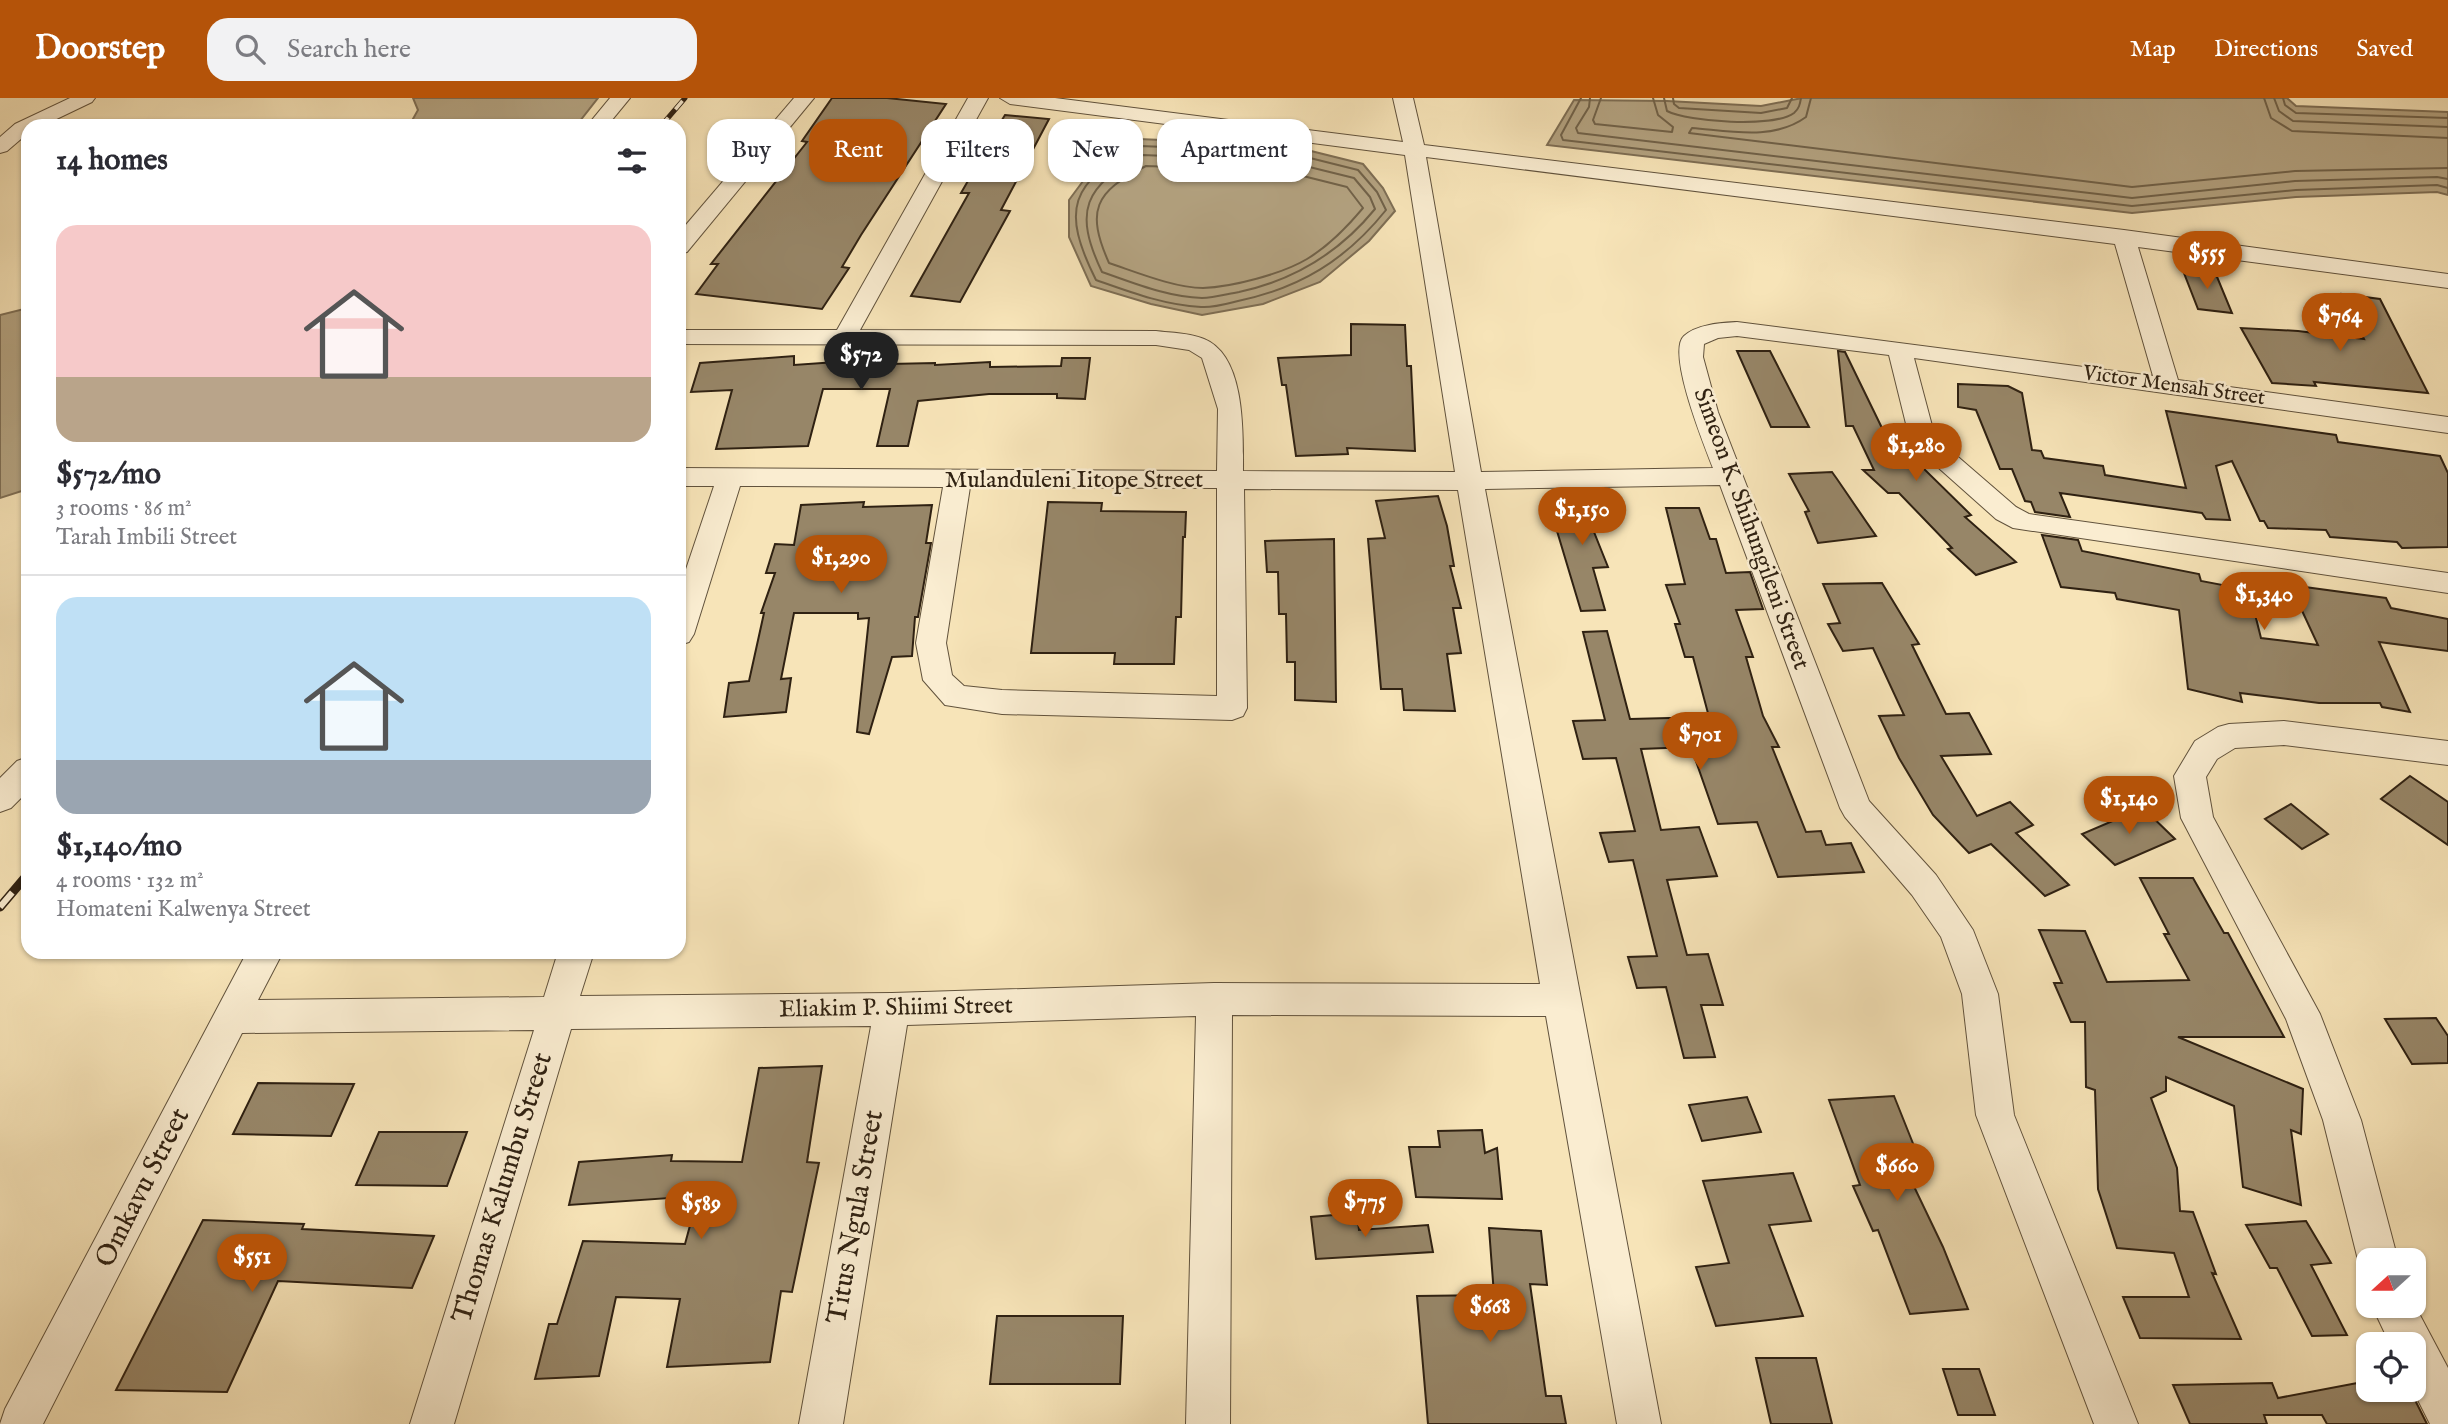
<!DOCTYPE html>
<meta charset="utf-8">
<style>
body{margin:0;font-family:"IM FELL English",serif;background:#f2f2f3;color:#2b2b33;height:100vh;display:flex;flex-direction:column;font-size:26px;white-space:nowrap}
*{box-sizing:border-box;margin:0}
p{font-size:23px;color:#7c7c81}
.icon{flex:none;width:38px;height:38px;fill:none;stroke:currentColor;stroke-width:2;stroke-linecap:round;stroke-linejoin:round}
.map{position:relative;flex:1;overflow:hidden}
.panel{position:absolute;left:21px;top:21px;width:665px;height:840px;display:flex;flex-direction:column;background:#fff;border-radius:21px;box-shadow:0 2px 5px #0004}
.panel>*{flex:none}
.top-card{position:absolute;left:707px;top:21px;width:665px;height:63px;display:flex;gap:14px}
.needle{width:46px;rotate:249deg}
.buttons{position:absolute;left:2356px;top:1150px;display:grid;gap:14px}
.buttons a{display:grid;place-items:center;width:70px;height:70px;border-radius:14px;background:#fff;box-shadow:0 2px 5px #0004;font-size:35px}
.price{position:absolute;translate:-50% -60px;padding:0 16px;border-radius:24px;background:#b45309;color:#fff;font-size:23px;line-height:46px;filter:drop-shadow(0 2px 4px #0008)}
.price::after{content:'';position:absolute;left:50%;top:42px;width:21px;height:16px;margin-left:-10px;background:inherit;clip-path:polygon(0 0,100% 0,50% 100%)}
.price.on{background:#222;color:#fff}
ul{padding:0;list-style:none}
li{display:grid;align-content:center;gap:14px;height:371px;padding:0 35px}
li+li{border-top:2px solid #e1e1e2}
li span{display:grid;place-items:center;height:217px;border-radius:21px;color:#555}
li>.icon{margin-inline-start:auto}
span .icon{width:126px;height:126px;fill:#fffc;stroke-width:1}
li b{font-size:30px}
h2{display:flex;justify-content:space-between;align-items:center;height:84px;padding:0 35px;font-size:30px}
.chip{padding:0 24px;border-radius:21px;background:#fff;box-shadow:0 2px 5px #0004;font-size:24px;line-height:63px}
.chip.on{background:#b45309;color:#fff}
header{display:flex;align-items:center;gap:42px;box-sizing:border-box;height:98px;padding:0 35px;background:#b45309;color:#fff}
header strong{font-size:33px}
nav{display:flex;gap:38px;margin-inline-start:auto;font-size:24px}
.search{width:490px;height:63px;background:#f2f2f3;display:flex;align-items:center;gap:18px;box-sizing:border-box;padding:0 24px;border-radius:21px;color:#7c7c81;font-size:26px}
.map>svg:first-child{display:block}
</style>
<header>
<strong>Doorstep</strong>
<div class="search"><svg class="icon" aria-label="search" viewBox="0 0 24 24"><circle cx="10" cy="10" r="6"/><path d="M15 15l6 6"/></svg>Search here</div>
<nav><a>Map</a><a>Directions</a><a>Saved</a></nav>
</header>
<div class="map">
<svg width="2448" height="1326" viewBox="0 0 2448 1326">
<rect width="100%" height="100%" fill="#f7e4b8"/>
<filter id="stains"><feTurbulence type="fractalNoise" baseFrequency=".00286" numOctaves="4"/><feColorMatrix values="0 0 0 0 .2 0 0 0 0 .09 0 0 0 0 .02 0 0 0 .5 -.17"/></filter>
<radialGradient id="worn" r=".72"><stop offset=".6" stop-color="#630" stop-opacity="0"/><stop offset="1" stop-color="#630" stop-opacity=".3"/></radialGradient>
<g fill="#b3a280" stroke="#7e6e54" stroke-width="2">
<polygon points="413,0 598,0 576,28 409,28 418,12"/>
<polygon points="1802,0 2287,0 2296,8 2448,14 2448,97 2437,94 2296,99 2132,115 1547,47 1574,2 1667,3 1761,8"/>
<polygon points="1138,41 1287,47 1363,66 1383,90 1395,113 1369,143 1320,184 1263,206 1202,217 1151,206 1091,188 1069,139 1069,102 1095,67"/>
<polygon points="28,210 28,391 0,400 0,217"/>
</g>
<g fill="none" stroke-linecap="round" stroke-linejoin="round">
<g stroke="#716249" stroke-width="2">
<polyline points="1581,0 1561,37 1563,42 2132,108 2296,92 2437,87 2448,90"/>
<polyline points="1590,0 1589,9 1576,30 1578,35 2132,100 2295,83 2437,79 2448,81"/>
<polyline points="1601,0 1593,22 1595,26 1672,34 1673,29 1658,17 1653,0"/>
<path d="M1664,0L1667,13C1688,24 1774,30 1794,15C1799,11 1800,6 1801,0"/>
<polyline points="1673,0 1674,6 1679,10 1761,15 1787,10 1792,0"/>
<path d="M1811,0L1806,19C1773,43 1730,33 1692,30L1689,35L2132,89L2295,73L2448,70"/>
<polyline points="2264,0 2271,20 2292,33 2448,40"/>
<polyline points="2274,0 2279,13 2293,23 2448,29"/>
<polyline points="2283,0 2285,7 2296,15 2448,20"/>
<path d="M1141,48L1286,54L1358,72L1377,94L1386,112C1346,162 1300,190 1238,203C1226,206 1213,210 1201,209C1164,207 1130,194 1096,182C1061,112 1069,84 1141,48Z"/>
<path d="M1143,57L1285,63L1354,80L1370,99L1375,111C1339,155 1295,182 1239,194C1227,196 1214,200 1202,200C1167,199 1134,185 1102,174C1073,113 1084,88 1143,57Z"/>
<path d="M1146,68L1283,73L1347,89L1363,110C1348,128 1327,149 1307,161C1282,176 1232,189 1203,190C1175,190 1136,174 1109,165C1086,113 1094,94 1146,68Z"/>
</g>
</g>
<g fill="#978668" stroke="#2f2112" stroke-width="2">
<polygon points="832,0 887,0 946,6 861,137 842,169 849,170 822,211 696,196 718,166 711,166 807,44 802,43"/>
<polygon points="1005,17 1049,21 1001,112 1010,113 960,204 911,198 969,95 961,95 976,69 973,69"/>
<polygon points="2182,170 2215,174 2232,215 2198,211"/>
<polygon points="2342,196 2380,201 2428,295 2314,284 2316,288 2272,285 2241,230 2298,233 2364,241"/>
<polygon points="1351,226 1405,227 1407,268 1411,268 1415,353 1347,350 1348,356 1296,358 1286,287 1282,287 1278,260 1351,257"/>
<polygon points="1737,253 1770,253 1809,329 1771,329"/>
<polygon points="1838,253 1845,254 1900,367 1916,363 1971,417 1965,419 2016,464 1976,477 1948,451 1952,450 1899,395 1888,395 1863,372 1874,372 1853,328 1846,328"/>
<polygon points="794,258 794,267 851,263 852,258 891,258 889,266 935,265 935,267 990,264 990,269 1061,268 1062,260 1090,260 1085,301 1057,300 1057,296 989,296 918,303 908,348 877,348 890,291 823,291 808,348 716,351 732,292 691,294 700,265"/>
<polygon points="1958,286 2008,288 2022,295 2032,352 2041,353 2044,360 2103,368 2105,377 2186,390 2166,313 2336,337 2338,344 2440,358 2448,375 2448,449 2402,450 2397,444 2330,439 2326,432 2268,430 2264,423 2260,423 2232,363 2216,368 2230,422 2206,421 2202,415 2060,395 2070,419 2035,414 2031,404 2025,403 2012,371 2000,371 1976,312 1958,309"/>
<polygon points="1832,374 1837,381 1876,438 1818,445 1805,414 1809,413 1789,376"/>
<polygon points="1438,398 1447,428 1454,468 1450,468 1461,510 1453,510 1461,555 1447,556 1455,613 1404,612 1402,591 1381,591 1368,441 1385,440 1376,403"/>
<polygon points="1548,403 1602,404 1609,429 1592,429 1608,469 1593,470 1605,512 1581,513"/>
<polygon points="864,404 863,409 932,407 926,445 931,445 918,519 915,519 912,558 892,559 869,636 857,634 869,520 858,521 858,515 794,515 781,581 791,580 786,614 724,619 729,585 749,583 764,515 761,515 775,475 766,475 775,446 794,447 801,407"/>
<polygon points="1048,404 1102,405 1101,413 1186,414 1185,439 1183,439 1181,519 1176,519 1174,566 1114,566 1115,555 1031,555"/>
<polygon points="1666,410 1699,410 1710,441 1716,441 1726,475 1750,474 1763,511 1736,512 1753,559 1746,559 1763,618 1779,649 1772,649 1806,734 1821,733 1826,747 1851,745 1864,774 1778,779 1757,724 1718,726 1691,649 1641,651 1661,732 1699,729 1717,778 1667,782 1687,857 1708,856 1723,907 1701,907 1715,959 1684,960 1666,889 1637,890 1628,859 1657,858 1633,762 1609,764 1600,735 1635,733 1616,660 1583,661 1573,623 1605,622 1583,534 1607,533 1630,621 1709,619 1693,559 1685,559 1675,526 1680,526 1666,487 1685,486"/>
<polygon points="2042,437 2078,442 2082,453 2199,476 2201,483 2249,492 2261,540 2318,547 2290,487 2386,500 2391,510 2448,521 2448,553 2379,544 2410,614 2382,609 2380,605 2319,605 2240,595 2242,604 2188,591 2179,512 2117,501 2115,495 2061,489"/>
<polygon points="1334,441 1336,604 1295,602 1295,564 1287,564 1286,516 1279,516 1278,474 1267,474 1265,443"/>
<polygon points="1882,485 1919,546 1912,547 1946,616 1969,615 1991,656 1941,658 1977,718 2010,704 2033,727 2016,735 2069,787 2045,798 1991,746 1969,755 1933,717 1899,660 1879,618 1904,617 1873,550 1843,553 1828,526 1840,525 1823,486"/>
<polygon points="2410,678 2448,704 2448,747 2381,701"/>
<polygon points="2291,706 2328,736 2302,751 2265,721"/>
<polygon points="2143,710 2175,741 2115,767 2082,736"/>
<polygon points="2140,780 2193,780 2224,835 2228,835 2284,939 2178,939 2303,991 2301,1036 2291,1032 2301,1107 2243,1089 2234,1008 2166,979 2166,993 2151,1000 2177,1070 2180,1113 2193,1114 2216,1176 2212,1175 2241,1241 2140,1240 2123,1199 2189,1199 2174,1155 2117,1150 2098,1091 2095,992 2086,989 2085,924 2071,924 2054,885 2062,885 2039,832 2085,833 2107,884 2189,882 2164,836 2169,836"/>
<polygon points="2436,920 2448,938 2448,965 2412,966 2385,921"/>
<polygon points="822,968 807,1064 819,1065 792,1194 781,1193 770,1264 667,1269 680,1201 616,1199 599,1278 535,1281 549,1226 557,1226 583,1143 685,1146 698,1098 569,1107 579,1064 672,1057 671,1063 742,1064 759,970"/>
<polygon points="258,985 354,986 331,1038 233,1036"/>
<polygon points="1894,998 1914,1048 1895,1049 1943,1149 1968,1211 1910,1216 1878,1132 1873,1133 1853,1088 1860,1087 1829,1002"/>
<polygon points="1747,999 1761,1034 1702,1043 1689,1007"/>
<polygon points="1482,1032 1485,1055 1497,1050 1502,1101 1416,1099 1409,1049 1440,1049 1438,1033"/>
<polygon points="379,1034 467,1034 447,1088 356,1087"/>
<polygon points="1793,1075 1811,1123 1769,1127 1803,1218 1716,1228 1696,1169 1729,1165 1703,1083"/>
<polygon points="1357,1115 1359,1132 1428,1127 1433,1154 1316,1161 1311,1119"/>
<polygon points="203,1122 304,1126 302,1131 434,1138 412,1190 278,1183 227,1294 116,1292"/>
<polygon points="2306,1123 2331,1165 2311,1167 2347,1237 2312,1238 2277,1170 2270,1170 2246,1127"/>
<polygon points="1489,1130 1541,1133 1547,1187 1530,1186 1546,1298 1561,1298 1566,1326 1428,1326 1417,1198 1494,1197"/>
<polygon points="997,1218 1123,1218 1120,1286 990,1286"/>
<polygon points="1756,1260 1816,1260 1832,1326 1771,1326"/>
<polygon points="1943,1271 1979,1271 1995,1317 1958,1317"/>
<polygon points="2368,1283 2368,1292 2410,1292 2427,1326 2327,1326 2322,1317 2264,1317 2267,1326 2190,1326 2173,1287 2272,1285 2278,1300"/>
</g>
<g fill="none" stroke-linecap="round" stroke-linejoin="round">
<defs>
<g id="minor">
<polygon points="70,0 95,0 92,4 42,28 28,28 28,35 7,53 0,55 0,39 15,26"/>
<polygon points="610,0 630,0 607,28 587,28"/>
<polygon points="794,0 814,0 687,154 679,156 679,135"/>
<path d="M968,0H988L860,232L1156,233C1171,235 1190,235 1204,241C1246,258 1243,336 1243,373L1455,374L1405,57L1010,6L1000,0H1055L1403,44L1393,0H1413L1424,47L2124,132L2448,176V190L2138,149L2178,282L2448,319V335L1914,260L1935,339L2016,409L2029,416L2448,475V495L2013,430L1996,421L1914,348L1910,342L1889,257L1737,238L1718,240L1704,246L1703,259L1718,314L1869,703L1936,777L1973,832L1998,896L2014,1017L2138,1326H2094L1976,1017L1962,896L1941,839L1912,797L1845,719L1840,710L1720,387L1485,391L1661,1326H1617L1546,918L1232,917L1230,1326H1186L1196,918L907,927L843,1326H799L871,928L571,931L454,1326H410L534,932L242,935L43,1326H0L5,1311L247,854H283L258,902L544,899L558,854H594L580,898L892,895L1214,885L1540,886L1458,392L1244,391L1247,610L1243,618L1232,622L1002,616L945,607L923,582L916,545L943,389L740,388L694,536L689,544L679,547V492L714,388H679V370L1217,373L1218,311L1202,260L1189,252L1156,247L679,246V232H837ZM1426,59L2115,146L2153,278L1737,224C1721,225 1697,226 1684,238C1666,254 1705,349 1713,370L1481,374ZM970,389L1217,390V598L1002,592L964,588L952,577L946,545Z"/>
<polygon points="2284,623 2448,643 2448,667 2284,647 2235,650 2217,661 2206,679 2213,719 2320,916 2361,1022 2398,1162 2368,1162 2368,1178 2364,1176 2358,1162 2323,1022 2286,921 2181,720 2174,678 2195,643 2218,629 2229,626"/>
<polygon points="28,659 28,693 11,710 0,714 0,680 17,663"/>
<polygon points="2413,1204 2448,1270 2448,1326 2430,1326 2413,1292 2413,1246 2390,1246 2372,1208 2413,1208"/>
</g>
</defs>
<use href="#minor" stroke="#61523c" stroke-width="2"/>
<use href="#minor" fill="#faedd1" fill-rule="evenodd"/>
<defs>
<polyline id="rail-far1" points="661,28 685,0"/>
<polyline id="rail" points="0,809 28,776"/>
</defs>
<use href="#rail-far1" stroke="#2f2112" stroke-width="5"/>
<use href="#rail" stroke="#2f2112" stroke-width="9"/>
<use href="#rail-far1" stroke="#faedd1" stroke-width="3.5" stroke-dasharray="11" stroke-linecap="butt"/>
<use href="#rail" stroke="#faedd1" stroke-width="6" stroke-dasharray="19" stroke-linecap="butt"/>
</g>
<g text-anchor="middle" dominant-baseline="central" stroke-width="5" stroke-linejoin="round" paint-order="stroke">
<g font-size="21" fill="#2f2112" stroke="#faedd1">
<text transform="translate(2174 288) rotate(8)">Victor Mensah Street</text>
</g>
<g font-size="24" fill="#2f2112" stroke="#faedd1">
<text x="1074" y="382">Mulanduleni Iitope Street</text>
<text transform="translate(1751 431) rotate(70)">Simeon K. Shihungileni Street</text>
<text transform="translate(896 910) rotate(-1)">Eliakim P. Shiimi Street</text>
</g>
<g font-size="28" fill="#2f2112" stroke="#faedd1">
<text transform="translate(143 1090) rotate(-63)">Omkavu Street</text>
<text transform="translate(503 1090) rotate(-73)">Thomas Kalumbu Street</text>
<text transform="translate(856 1119) rotate(-80)">Titus Ngula Street</text>
</g>
</g>
<rect width="100%" height="100%" filter="url(#stains)"/>
<rect width="100%" height="100%" fill="url(#worn)"/>
</svg>
<div class="buttons">
<a><svg class="needle" viewBox="-14 -14 28 28"><path d="M0-13l5 13h-10z" fill="#e53935"/><path d="M0 13l5-13h-10z" fill="#7c7c81"/></svg></a>
<a><svg class="icon" aria-label="locate" viewBox="0 0 24 24"><circle cx="12" cy="12" r="6"/><path d="M12 2v4M12 18v4M2 12h4M18 12h4"/></svg></a>
</div>
<b class="price" style="left:2207px;top:193px">$555</b>
<b class="price" style="left:2340px;top:255px">$764</b>
<b class="price on" style="left:861px;top:294px">$572</b>
<b class="price" style="left:1916px;top:385px">$1,280</b>
<b class="price" style="left:1582px;top:449px">$1,150</b>
<b class="price" style="left:841px;top:497px">$1,290</b>
<b class="price" style="left:2264px;top:534px">$1,340</b>
<b class="price" style="left:1700px;top:674px">$701</b>
<b class="price" style="left:2129px;top:738px">$1,140</b>
<b class="price" style="left:1897px;top:1105px">$660</b>
<b class="price" style="left:1365px;top:1141px">$775</b>
<b class="price" style="left:701px;top:1143px">$589</b>
<b class="price" style="left:252px;top:1196px">$551</b>
<b class="price" style="left:1490px;top:1246px">$668</b>
<div class="top-card">
<a class="chip">Buy</a>
<a class="chip on">Rent</a>
<a class="chip">Filters</a>
<a class="chip">New</a>
<a class="chip">Apartment</a>
</div>
<section class="panel">
<h2>14 homes<svg class="icon" aria-label="filters" viewBox="0 0 24 24"><path d="M4 7h16M4 17h16"/><circle cx="9" cy="7" r="2"/><circle cx="15" cy="17" r="2"/></svg></h2>
<ul>
<li><span style="background:linear-gradient(#f6c9c9 70%,#b9a48a 0)"><svg class="icon" aria-label="home" viewBox="0 0 24 24"><path d="M3 11l9-7 9 7M6 9v11h12V9"/></svg></span><div><b>$572/mo</b><p>3 rooms · 86 m²</p><p>Tarah Imbili Street</p></div></li>
<li><span style="background:linear-gradient(#bfe0f5 75%,#9aa5b1 0)"><svg class="icon" aria-label="home" viewBox="0 0 24 24"><path d="M3 11l9-7 9 7M6 9v11h12V9"/></svg></span><div><b>$1,140/mo</b><p>4 rooms · 132 m²</p><p>Homateni Kalwenya Street</p></div></li>
</ul>
</section>
</div>
